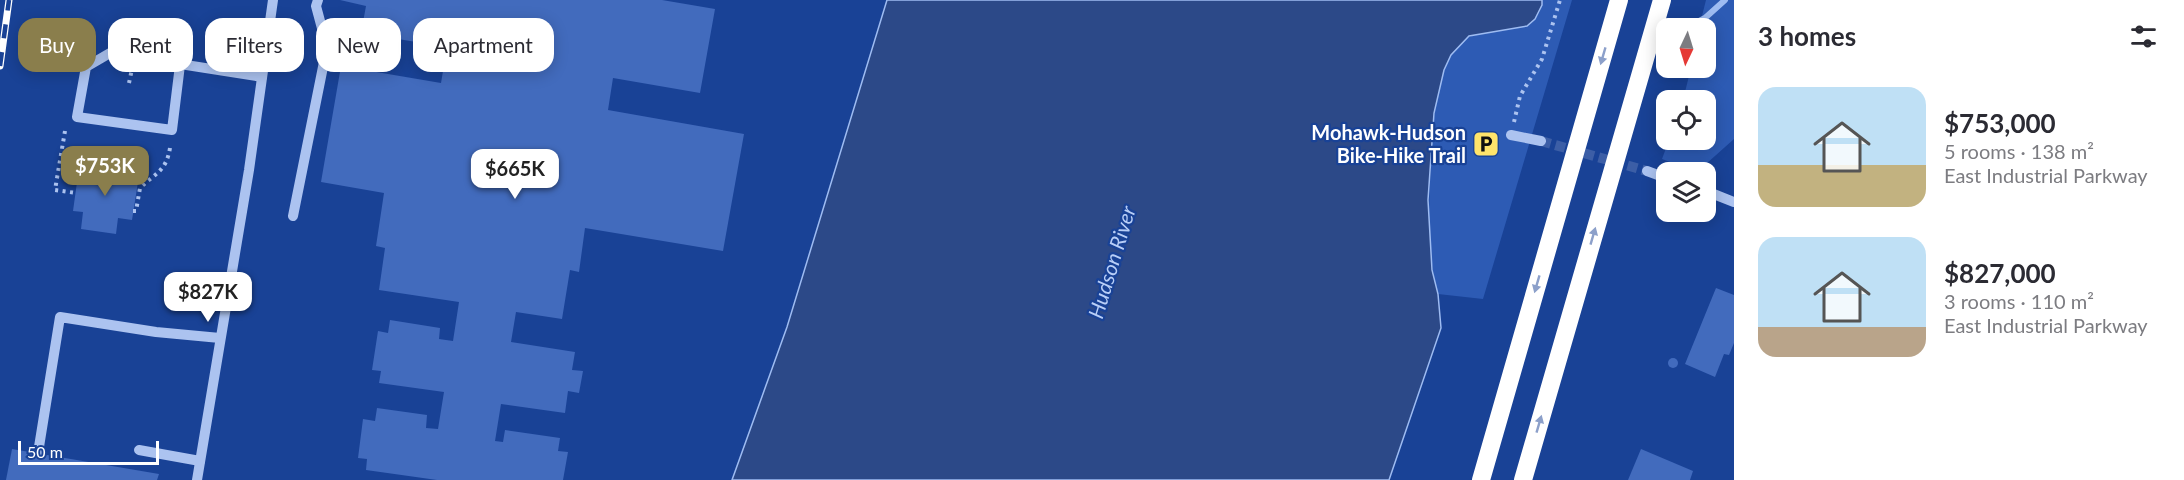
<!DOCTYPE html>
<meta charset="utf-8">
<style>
body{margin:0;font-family:Lato,sans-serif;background:#f7f7f7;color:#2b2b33;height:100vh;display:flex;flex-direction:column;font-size:22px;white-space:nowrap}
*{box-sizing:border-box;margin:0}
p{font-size:20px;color:#7c7c81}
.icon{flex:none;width:33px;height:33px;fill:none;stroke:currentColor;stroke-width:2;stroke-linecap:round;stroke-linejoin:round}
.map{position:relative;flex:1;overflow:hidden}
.sheet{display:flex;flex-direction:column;background:#fff;width:450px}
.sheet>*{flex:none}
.banner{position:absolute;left:18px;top:18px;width:570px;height:54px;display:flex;gap:12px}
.needle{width:39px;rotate:184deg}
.fabs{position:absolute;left:1656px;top:18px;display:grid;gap:12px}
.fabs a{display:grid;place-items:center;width:60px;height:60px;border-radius:12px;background:#fff;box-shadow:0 3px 15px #0003;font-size:30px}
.scale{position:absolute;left:18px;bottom:15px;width:141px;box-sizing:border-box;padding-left:6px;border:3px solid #fff;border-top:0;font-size:16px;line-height:21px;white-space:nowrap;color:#fff;-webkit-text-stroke:4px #194296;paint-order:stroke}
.price{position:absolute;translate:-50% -51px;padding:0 14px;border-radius:12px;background:#fff;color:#222;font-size:20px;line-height:39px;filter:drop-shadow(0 2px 3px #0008)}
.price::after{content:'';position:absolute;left:50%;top:36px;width:18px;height:14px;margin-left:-9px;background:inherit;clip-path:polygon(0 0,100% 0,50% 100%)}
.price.current{background:#8a7e4c;color:#fff}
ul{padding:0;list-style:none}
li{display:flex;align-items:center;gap:18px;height:150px;padding:0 24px}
li span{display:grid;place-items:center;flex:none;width:168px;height:120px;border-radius:18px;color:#555}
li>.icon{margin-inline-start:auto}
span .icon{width:72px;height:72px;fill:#fffc;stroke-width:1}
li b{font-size:26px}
h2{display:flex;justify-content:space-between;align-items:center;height:72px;padding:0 24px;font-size:26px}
.tag{padding:0 21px;border-radius:18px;background:#fff;box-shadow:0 3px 15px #0003;font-size:21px;line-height:54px}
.tag.current{background:#8a7e4c;color:#fff}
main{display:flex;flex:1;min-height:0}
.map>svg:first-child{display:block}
</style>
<main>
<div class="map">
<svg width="1734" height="480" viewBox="0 0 1734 480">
<rect width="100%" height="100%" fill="#194296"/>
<g fill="#2d5bb4">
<path d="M1542,0H1572L1483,299L1438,294C1425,245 1429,197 1432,148C1434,119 1435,78 1451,54C1456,47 1464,38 1472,36C1495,28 1542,35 1542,0Z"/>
<polygon points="1706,0 1734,0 1734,139 1697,172 1662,159 1669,140 1706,140 1706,100 1683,100 1691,68 1706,68 1706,28 1699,28"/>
</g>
<polygon fill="#2c4988" stroke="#9ebcf2" stroke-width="1.5" points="887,0 1542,0 1542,5 1535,19 1527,26 1469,36 1451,55 1444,70 1434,113 1428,200 1432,270 1438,294 1441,328 1389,480 732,480 787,327"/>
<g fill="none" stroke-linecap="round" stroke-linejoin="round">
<polyline stroke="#9ebcf2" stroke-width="6" points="1692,25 1705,18 1725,0"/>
</g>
<g fill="#426bbd">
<polygon points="340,0 662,0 715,9 700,93 613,78 608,110 744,134 723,251 585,228 579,272 570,270 562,319 516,312 511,342 575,352 572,370 583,371 579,393 568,391 565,413 501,404 495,441 503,442 505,430 560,438 558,451 568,452 563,480 437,480 366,470 367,459 358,458 363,419 375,421 377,408 427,415 426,428 438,429 444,392 379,383 381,371 372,370 378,331 388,333 390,320 440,328 439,339 453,341 459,302 379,290 385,248 376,246 384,193 321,182 341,66 441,83 447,47 361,33 366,6"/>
<polygon points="94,160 126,164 123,180 138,182 132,220 118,218 116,234 81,229 83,212 73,211 78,175 92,177"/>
<polygon points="1716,288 1734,295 1734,343 1729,355 1724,354 1715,377 1685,364"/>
<circle cx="1673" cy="363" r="5"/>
<polygon points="12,449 159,474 157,480 6,480"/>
<polygon points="1641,449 1693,471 1690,480 1628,480"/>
</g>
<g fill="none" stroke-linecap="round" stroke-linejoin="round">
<polyline stroke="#3c5ea6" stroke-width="10" stroke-dasharray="10 5" stroke-linecap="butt" points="1541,141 1647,171"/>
<g stroke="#acc3f0" stroke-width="4" stroke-dasharray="3 4.5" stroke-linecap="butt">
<polyline points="136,43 137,34"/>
<polyline points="129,83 132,69"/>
<polyline points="1514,122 1520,96 1542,59 1560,0"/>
<polyline points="65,131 55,190 76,193"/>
<path d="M133,211H136L140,188C155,173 166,172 170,148"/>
</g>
<g stroke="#acc3f0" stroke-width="10">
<polyline points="180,65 172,130 77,117 86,67 110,53 262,77"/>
<polyline points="1511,135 1541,141"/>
<polyline points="1647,171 1666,178"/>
<polyline points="1706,191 1734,202"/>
<polyline points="293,216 327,47 316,6 318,0"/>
<polyline points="139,450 200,461"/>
<polyline points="38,453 60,317 156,332 220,338"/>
<polyline points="197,480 249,170 273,0"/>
</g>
<g stroke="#fff" stroke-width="18">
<polyline points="1481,480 1619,0"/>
<polyline points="1523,480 1662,0"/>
</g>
<defs>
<polyline id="rail" points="0,66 9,0"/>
</defs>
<use href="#rail" stroke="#fff" stroke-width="7"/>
<use href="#rail" stroke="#194296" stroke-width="4.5" stroke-dasharray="14" stroke-linecap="butt"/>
</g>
<defs><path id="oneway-solid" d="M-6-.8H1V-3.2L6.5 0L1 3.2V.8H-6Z" transform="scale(1.5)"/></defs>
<g fill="#8ca0ca">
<use href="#oneway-solid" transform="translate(1603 56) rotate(106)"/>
<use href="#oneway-solid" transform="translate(1593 236) rotate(-74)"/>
<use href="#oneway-solid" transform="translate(1537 284) rotate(106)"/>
<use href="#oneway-solid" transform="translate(1539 424) rotate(-74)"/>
</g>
<defs>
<symbol id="parking-square" viewBox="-11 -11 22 22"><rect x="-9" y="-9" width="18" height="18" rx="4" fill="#ffe46b" stroke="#194296"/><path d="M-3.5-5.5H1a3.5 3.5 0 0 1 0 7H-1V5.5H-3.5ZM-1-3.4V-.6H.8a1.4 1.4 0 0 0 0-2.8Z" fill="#111"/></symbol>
</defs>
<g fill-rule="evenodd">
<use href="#parking-square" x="1471" y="129" width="30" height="30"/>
</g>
<g text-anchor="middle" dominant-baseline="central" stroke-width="4.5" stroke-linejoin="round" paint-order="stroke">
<g font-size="20" font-weight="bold" fill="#fff" stroke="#194296" text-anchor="end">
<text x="1466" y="132">Mohawk-Hudson<tspan x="1466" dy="23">Bike-Hike Trail</tspan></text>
</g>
<g font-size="21" font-style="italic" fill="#b8cef7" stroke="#194296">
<text transform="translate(1111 262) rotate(-73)">Hudson River</text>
</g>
</g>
</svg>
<div class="fabs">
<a><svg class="needle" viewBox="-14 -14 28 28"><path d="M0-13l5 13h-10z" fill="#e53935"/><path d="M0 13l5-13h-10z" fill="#7c7c81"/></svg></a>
<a><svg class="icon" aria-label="locate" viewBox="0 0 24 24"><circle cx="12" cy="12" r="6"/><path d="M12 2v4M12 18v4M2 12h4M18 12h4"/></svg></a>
<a><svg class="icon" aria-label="layers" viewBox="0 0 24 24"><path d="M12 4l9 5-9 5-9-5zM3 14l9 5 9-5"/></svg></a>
</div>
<div class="scale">50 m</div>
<b class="price current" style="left:105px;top:197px">$753K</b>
<b class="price" style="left:515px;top:200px">$665K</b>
<b class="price" style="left:208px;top:323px">$827K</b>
<div class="banner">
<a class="tag current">Buy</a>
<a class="tag">Rent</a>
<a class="tag">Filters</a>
<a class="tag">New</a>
<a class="tag">Apartment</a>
</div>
</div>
<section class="sheet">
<h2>3 homes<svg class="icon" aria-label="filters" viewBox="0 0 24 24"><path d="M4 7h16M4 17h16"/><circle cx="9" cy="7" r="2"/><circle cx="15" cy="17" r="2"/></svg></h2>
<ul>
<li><span style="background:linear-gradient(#bfe0f5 65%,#c2b280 0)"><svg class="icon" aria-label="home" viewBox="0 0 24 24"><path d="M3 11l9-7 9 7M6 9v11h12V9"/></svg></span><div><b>$753,000</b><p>5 rooms · 138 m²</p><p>East Industrial Parkway</p></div></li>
<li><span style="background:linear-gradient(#bfe0f5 75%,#b9a48a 0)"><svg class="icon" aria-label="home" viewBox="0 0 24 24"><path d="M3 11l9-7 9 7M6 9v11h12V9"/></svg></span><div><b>$827,000</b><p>3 rooms · 110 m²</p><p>East Industrial Parkway</p></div></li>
</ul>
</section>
</main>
